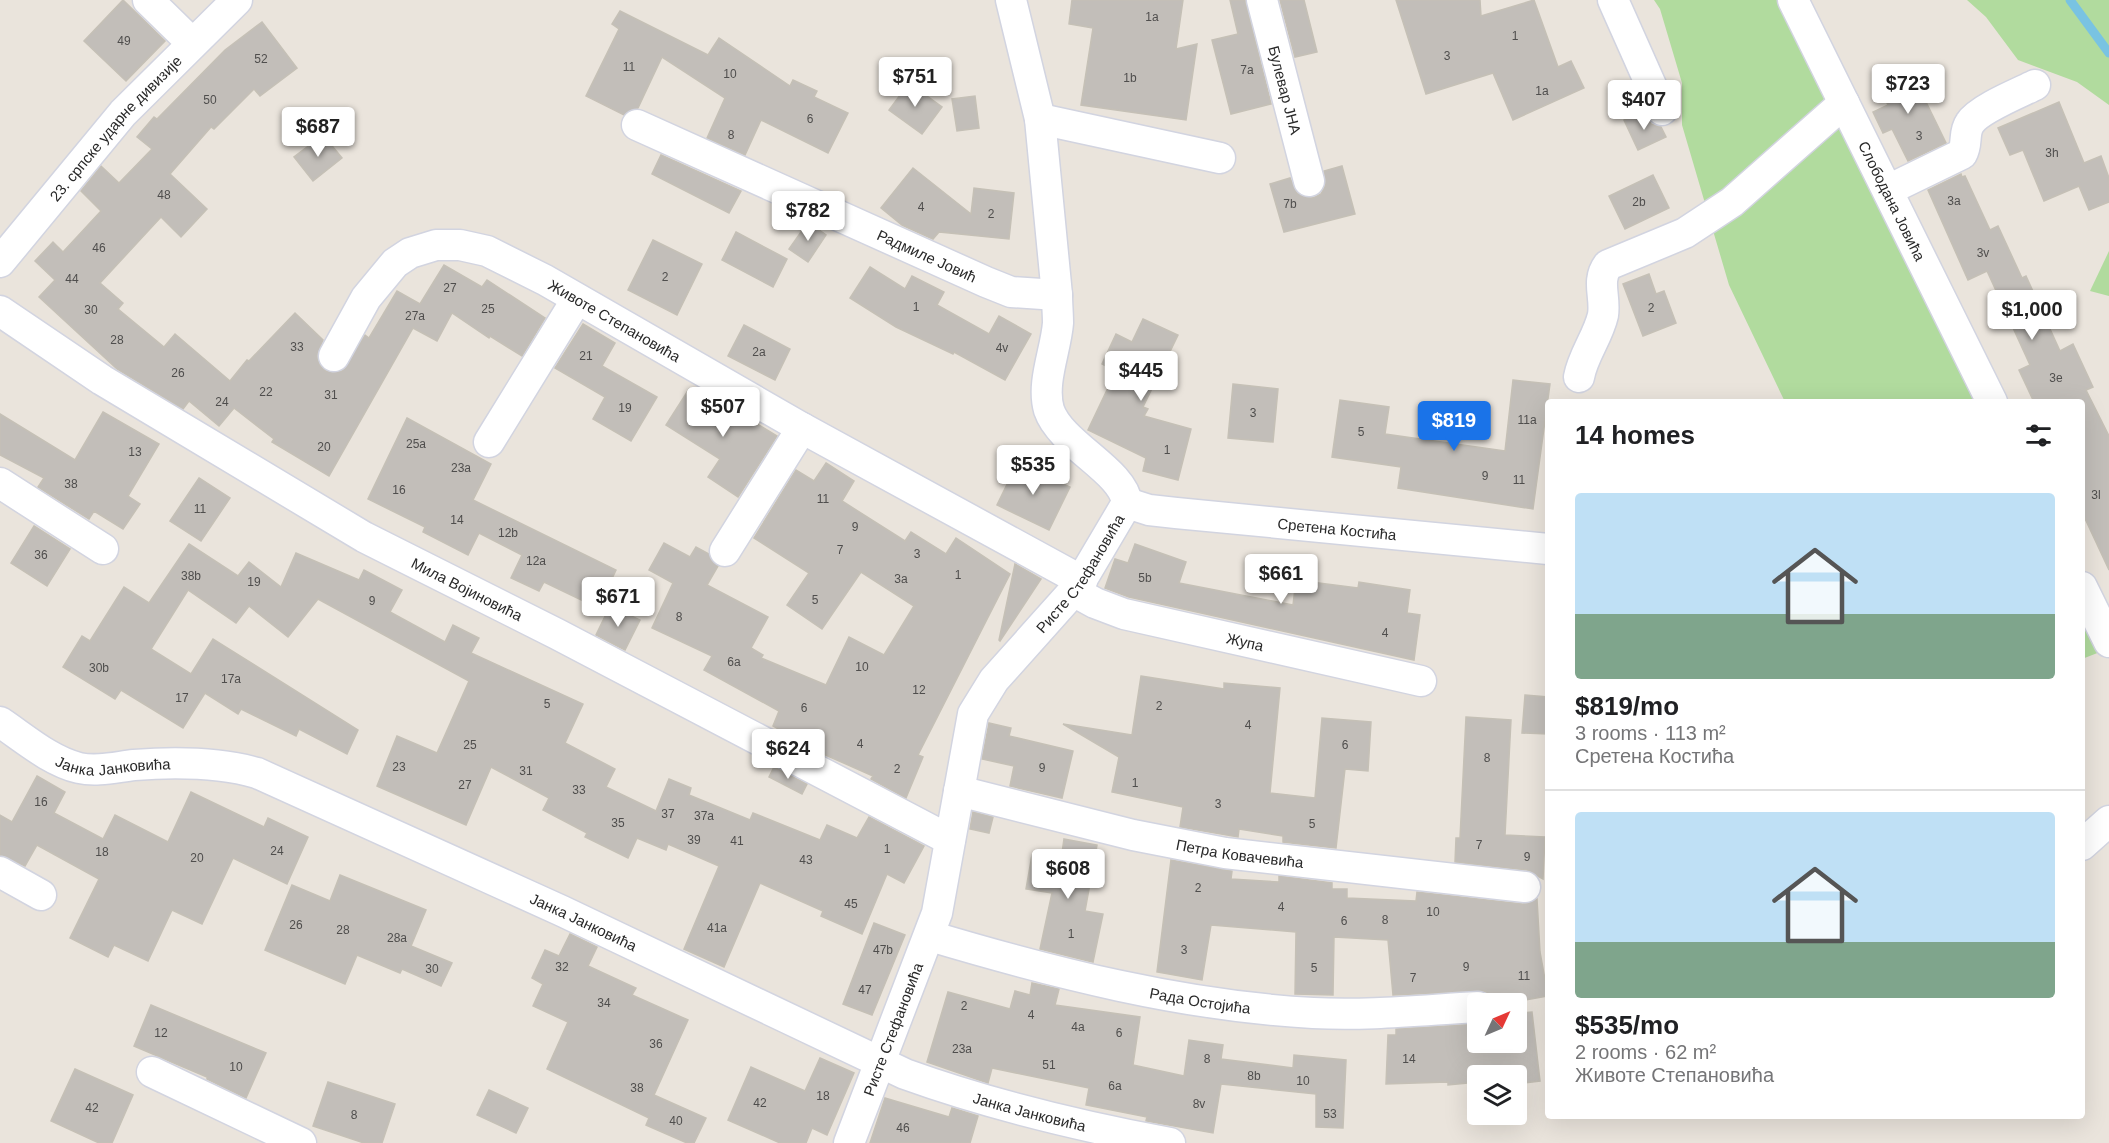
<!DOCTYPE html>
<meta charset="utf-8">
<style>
body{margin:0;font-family:Arial,sans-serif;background:#f2f2f2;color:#202124;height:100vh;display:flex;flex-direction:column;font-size:22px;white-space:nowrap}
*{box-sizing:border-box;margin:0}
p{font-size:20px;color:#757577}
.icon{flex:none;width:33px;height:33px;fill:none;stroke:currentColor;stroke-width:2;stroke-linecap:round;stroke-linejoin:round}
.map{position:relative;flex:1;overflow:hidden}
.sheet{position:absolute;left:1545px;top:399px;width:540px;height:720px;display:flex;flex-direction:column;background:#fff;border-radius:6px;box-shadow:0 6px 24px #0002}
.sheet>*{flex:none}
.needle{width:39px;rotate:46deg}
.buttons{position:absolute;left:1467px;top:993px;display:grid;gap:12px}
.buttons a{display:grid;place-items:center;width:60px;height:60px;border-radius:6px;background:#fff;box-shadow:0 6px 24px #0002;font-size:30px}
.price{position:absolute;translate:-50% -51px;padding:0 14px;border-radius:6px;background:#fff;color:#222;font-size:20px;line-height:39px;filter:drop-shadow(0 2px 3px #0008)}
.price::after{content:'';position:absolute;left:50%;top:36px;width:18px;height:14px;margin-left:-9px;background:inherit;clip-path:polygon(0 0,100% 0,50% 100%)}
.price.active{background:#1a73e8;color:#fff}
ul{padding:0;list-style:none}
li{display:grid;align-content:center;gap:12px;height:318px;padding:0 30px}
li+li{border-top:2px solid #e0e0e0}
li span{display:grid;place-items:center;height:186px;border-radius:6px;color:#555}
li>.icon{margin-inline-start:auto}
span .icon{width:108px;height:108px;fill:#fffc;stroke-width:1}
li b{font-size:26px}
h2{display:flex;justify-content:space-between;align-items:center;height:72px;padding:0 30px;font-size:26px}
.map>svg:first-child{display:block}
</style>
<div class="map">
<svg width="2109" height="1143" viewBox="0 0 2109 1143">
<rect width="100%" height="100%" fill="#eae4dc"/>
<g fill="#b1db9e">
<polygon points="1654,0 1778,0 1977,402 1785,402 1729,285 1682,125 1682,83 1660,9"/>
<polygon points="1967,0 2109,0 2109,105 2077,82 2018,60 1986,17"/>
<polygon points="2109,251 2109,296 2090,291"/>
<polygon points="2082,616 2100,652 2082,659"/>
</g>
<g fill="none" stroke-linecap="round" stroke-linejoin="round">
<polyline stroke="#79c3e2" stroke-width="9" points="2070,0 2109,53"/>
</g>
<g fill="#c2beb9" stroke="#c5c0b6" stroke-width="1.5">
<polygon points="123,0 165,41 126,81 84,41"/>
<polygon points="1072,0 1183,0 1176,49 1197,44 1186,120 1081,105 1093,28 1069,24"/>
<polygon points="1230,0 1245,0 1271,104 1231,114 1212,40 1238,34"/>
<polygon points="1280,0 1304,0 1317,52 1295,57"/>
<polygon points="1396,0 1480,0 1481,16 1534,0 1558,67 1571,61 1584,88 1513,120 1493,73 1426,94"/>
<polygon points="620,11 708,55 719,38 790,86 793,80 817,91 814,97 848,113 828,153 761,120 745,155 707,138 725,98 662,57 638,108 624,115 586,96 619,29 612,24"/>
<polygon points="262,22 297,68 260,96 254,89 214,129 211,127 170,174 207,209 181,237 161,217 100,283 123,303 118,309 164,347 175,334 230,381 247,360 249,361 295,313 323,340 317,356 320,365 326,371 342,371 365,335 369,338 397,291 420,304 444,265 482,287 487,280 545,318 522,356 490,336 489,338 452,313 437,341 413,328 329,476 272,442 274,439 234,408 219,426 189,401 183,409 117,369 39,297 55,280 35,261 53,242 63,252 101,211 81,191 101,166 119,183 152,149 137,137 154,117 157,119 225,50"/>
<polygon points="1909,67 1946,143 1908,161 1892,129 1883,133 1873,112 1888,105 1877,82"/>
<polygon points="909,83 942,107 922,134 889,110"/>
<polygon points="975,96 979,128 957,131 952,99"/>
<polygon points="2059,102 2084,163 2101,156 2109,178 2109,202 2089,210 2079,186 2044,201 2023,150 2010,155 1998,128"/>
<polygon points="1644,111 1651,124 1661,127 1666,137 1638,150 1624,120"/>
<polygon points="323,135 342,158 313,181 294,157"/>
<polygon points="661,155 741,191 729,213 652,174"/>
<polygon points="1342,166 1355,214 1284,232 1270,184 1290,178 1297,193 1313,198 1321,194 1325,186 1324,171"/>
<polygon points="913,168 971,214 974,188 1014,193 1009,239 939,232 933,239 902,225 881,208"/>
<polygon points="1961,174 1962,177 1965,176 1990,230 1998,226 2022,278 2026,276 2060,351 2073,344 2093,387 2086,390 2109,436 2109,570 2082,512 2082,402 2034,402 2019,370 2030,365 1987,271 1968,280 1928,190"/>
<polygon points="1653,175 1669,208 1625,229 1609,196"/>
<polygon points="808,222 826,235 808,262 789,249"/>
<polygon points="736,232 787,259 773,287 722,260"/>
<polygon points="653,240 702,264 677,315 628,290"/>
<polygon points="870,267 905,289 912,276 944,292 937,305 989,334 999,316 1031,334 1005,380 954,352 953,354 896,327 850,298"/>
<polygon points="1649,274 1656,294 1664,291 1676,323 1643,336 1623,284"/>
<polygon points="1143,319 1178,335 1143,407 1148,409 1144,416 1191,429 1178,480 1143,471 1146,458 1088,430 1116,371 1102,364 1116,334 1132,342"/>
<polygon points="583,324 615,343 602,366 657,397 631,441 593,419 605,397 555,368"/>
<polygon points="744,325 790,349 775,380 728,356"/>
<polygon points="1513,380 1550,384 1533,509 1398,488 1401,467 1332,457 1340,400 1389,407 1385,434 1505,451"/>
<polygon points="1233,384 1278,389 1273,442 1228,438"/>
<polygon points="689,389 700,396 703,391 777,436 738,497 708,477 720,459 666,425"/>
<polygon points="103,412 159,444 128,496 140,504 123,529 94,511 89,519 38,487 44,478 0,455 0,414 75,460"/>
<polygon points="407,418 491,464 473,500 616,570 598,608 544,582 539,591 511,578 522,555 479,533 468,555 423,532 425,527 368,499"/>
<polygon points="1018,462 1070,487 1049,530 997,505"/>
<polygon points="826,463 854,481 842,501 905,541 911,532 946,554 956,538 1010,574 918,755 923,757 906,798 871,779 873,776 821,753 773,726 779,711 704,670 712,656 652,628 673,583 649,570 664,543 690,557 696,547 709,554 718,566 707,585 768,617 751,648 763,655 761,658 826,685 849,637 884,655 914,606 861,572 822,629 787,605 809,573 754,538 796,470 814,481"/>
<polygon points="199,478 230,498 201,541 170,521"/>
<polygon points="34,526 70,549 47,586 11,563"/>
<polygon points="189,544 238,576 249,562 281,587 296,553 359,580 364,570 402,590 390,612 445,642 453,625 479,638 471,653 583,704 565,743 615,769 606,787 656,811 669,779 691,788 689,795 750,820 753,813 820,840 827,825 857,838 869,817 924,846 904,883 887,874 862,934 821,916 823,911 760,883 724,967 684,949 719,866 668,844 666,850 637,838 628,858 585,837 587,833 543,810 549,798 491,767 466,825 377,786 397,736 437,753 469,681 318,599 288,637 249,606 236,623 188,590 151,649 191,674 213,639 358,730 347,754 299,729 296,736 241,709 238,714 205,693 183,728 121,690 115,699 63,667 82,636 90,641 124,587 149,603"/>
<polygon points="1135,544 1186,562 1179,583 1293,605 1296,580 1358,588 1359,582 1410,590 1407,613 1420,615 1414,660 1129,597 1105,588 1115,559 1128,563"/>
<polygon points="1015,564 1041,579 1000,641 999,640"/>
<polygon points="610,606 640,620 625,650 596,635"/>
<polygon points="1141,676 1224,689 1224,683 1280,688 1270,793 1315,798 1322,718 1371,722 1368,771 1345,769 1336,848 1283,842 1283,836 1239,829 1238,837 1180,827 1183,807 1112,792 1119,757 1063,724 1132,735"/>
<polygon points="1525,695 1548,697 1548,734 1522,733"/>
<polygon points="1466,717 1511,720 1505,835 1545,837 1543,879 1527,870 1455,862 1456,838 1460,838"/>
<polygon points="989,723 1011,728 1009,736 1073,751 1062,798 1010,786 1014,766 982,759"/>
<polygon points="774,767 807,784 802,794 769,777"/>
<polygon points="37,776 65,792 54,813 103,839 115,815 168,842 191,792 264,827 268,818 308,837 287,884 233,858 202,924 172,910 148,961 114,945 108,957 70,938 99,879 37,845 25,866 0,855 0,815 12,822"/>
<polygon points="973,812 993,817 989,833 970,829"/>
<polygon points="1064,839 1097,845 1085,911 1103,914 1093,962 1040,949 1052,893 1026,889 1032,855 1061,860"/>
<polygon points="1171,860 1232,871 1231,879 1279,882 1279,876 1332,883 1332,889 1347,889 1347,898 1416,901 1417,892 1523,904 1537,899 1540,952 1548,996 1520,1001 1521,1013 1532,1012 1540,1081 1516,1084 1516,1076 1478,1076 1478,1082 1448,1085 1448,1082 1386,1084 1388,1035 1396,1035 1396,1029 1478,1024 1478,1042 1516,1042 1516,1004 1494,1004 1485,991 1393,995 1388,940 1334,937 1333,995 1295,994 1296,932 1211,925 1202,980 1157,972"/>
<polygon points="340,875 426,910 411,946 452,963 441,986 402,969 400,973 357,955 345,984 265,950 292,885 330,901"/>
<polygon points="874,923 905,935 872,1015 843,1004"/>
<polygon points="570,934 597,947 588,966 636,988 632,995 688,1020 654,1095 706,1118 694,1143 687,1143 646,1125 649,1118 547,1069 568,1022 533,1006 543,984 532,978 545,950 559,956"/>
<polygon points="1032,983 1059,989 1055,1005 1140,1017 1133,1065 1184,1076 1189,1040 1223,1045 1221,1059 1293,1068 1294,1055 1346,1060 1343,1128 1316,1127 1316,1094 1221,1084 1213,1133 1146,1121 1147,1117 1086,1105 1089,1088 992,1068 988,1083 927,1062 948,992 1010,1009 1015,991 1030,995"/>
<polygon points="151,1005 266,1053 246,1098 207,1079 207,1077 134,1046"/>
<polygon points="820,1058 854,1073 827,1135 812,1128 806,1143 780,1143 728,1120 751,1067 805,1091"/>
<polygon points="75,1069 133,1095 112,1143 99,1143 51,1121"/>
<polygon points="328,1082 395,1104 382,1143 364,1143 313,1126"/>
<polygon points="489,1090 528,1108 516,1133 477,1115"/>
<polygon points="885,1098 949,1117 952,1108 978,1116 970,1143 870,1143"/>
</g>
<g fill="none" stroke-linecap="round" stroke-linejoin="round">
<defs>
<g id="minor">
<polyline points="148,0 192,43"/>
<path id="s1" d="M1262,0L1309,181"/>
<polyline points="1613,0 1662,110"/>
<path id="s2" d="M1793,0L1992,402"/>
<polyline points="1040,119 1220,158"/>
<path id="s3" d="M637,125L986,282L1011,292L1057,295"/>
<path d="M1888,190L1962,154C1968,144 1963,133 1970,123C1979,109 2019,93 2035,85"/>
<path id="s4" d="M0,262L123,113L237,0"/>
<path id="s5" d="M0,311L102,380L364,537L557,634L950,840"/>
<path id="s6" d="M334,356L366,298L395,263L410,253L436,245H460L487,251L545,280L802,428L1082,581"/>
<path d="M1579,377C1583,355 1598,337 1603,315C1606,297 1596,281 1608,265L1685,233L1732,202L1844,103"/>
<polyline points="489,442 577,299"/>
<polyline points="0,483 103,549"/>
<path id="s7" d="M1127,503L1149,510L1176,513L1548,549"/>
<polyline points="725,551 802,428"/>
<polyline points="2082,587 2109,642"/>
<path id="s8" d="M1075,592L1095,603L1124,614L1421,681"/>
<path id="s9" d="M0,722C24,738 50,761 79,768C97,772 116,767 134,765C174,762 218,762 257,773L562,911L905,1074C991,1105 1079,1126 1170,1143"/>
<path id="s10" d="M959,791L1133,835L1225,853L1525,887"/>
<polyline points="2082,845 2109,821"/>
<polyline points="0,872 41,895"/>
<path id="s11" d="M930,936C1054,973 1183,1006 1313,1013C1368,1016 1423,1010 1478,1007"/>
<polyline points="152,1072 301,1143"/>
<path id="s12" d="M849,1143L937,913L973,714L994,680L1078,586L1127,503C1124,471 1061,445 1049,410C1041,383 1056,350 1058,323C1058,314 1057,304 1057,295L1040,119L1011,0"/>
</g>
</defs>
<use href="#minor" stroke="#d2d4e0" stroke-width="33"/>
<use href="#minor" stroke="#fff" stroke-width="30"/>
</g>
<g text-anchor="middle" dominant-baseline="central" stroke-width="4.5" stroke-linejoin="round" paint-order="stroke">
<g font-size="12" fill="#4f4e4d">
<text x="1152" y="17">1a</text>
<text x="1515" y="36">1</text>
<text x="124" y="41">49</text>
<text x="1447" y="56">3</text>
<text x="261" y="59">52</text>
<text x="629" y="67">11</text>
<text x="1247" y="70">7a</text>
<text x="730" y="74">10</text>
<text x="1130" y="78">1b</text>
<text x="1542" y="91">1a</text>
<text x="210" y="100">50</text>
<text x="810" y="119">6</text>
<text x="731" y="135">8</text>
<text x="1919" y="136">3</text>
<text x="2052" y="153">3h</text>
<text x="164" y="195">48</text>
<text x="1954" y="201">3a</text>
<text x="1639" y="202">2b</text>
<text x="1290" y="204">7b</text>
<text x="921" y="207">4</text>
<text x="991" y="214">2</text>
<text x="99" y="248">46</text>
<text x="1983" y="253">3v</text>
<text x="665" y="277">2</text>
<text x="72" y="279">44</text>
<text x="450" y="288">27</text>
<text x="916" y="307">1</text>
<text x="1651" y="308">2</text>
<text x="488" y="309">25</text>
<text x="91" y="310">30</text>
<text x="415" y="316">27a</text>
<text x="117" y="340">28</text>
<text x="297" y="347">33</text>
<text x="1002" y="348">4v</text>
<text x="759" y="352">2a</text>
<text x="586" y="356">21</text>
<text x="178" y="373">26</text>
<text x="2056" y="378">3e</text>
<text x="266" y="392">22</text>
<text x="331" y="395">31</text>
<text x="222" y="402">24</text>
<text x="625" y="408">19</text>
<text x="1253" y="413">3</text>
<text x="1527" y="420">11a</text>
<text x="1361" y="432">5</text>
<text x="416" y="444">25a</text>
<text x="324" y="447">20</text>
<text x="1167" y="450">1</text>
<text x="135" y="452">13</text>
<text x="461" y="468">23a</text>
<text x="1485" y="476">9</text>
<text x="1519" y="480">11</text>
<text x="71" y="484">38</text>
<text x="399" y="490">16</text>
<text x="2096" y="495">3l</text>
<text x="823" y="499">11</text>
<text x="200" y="509">11</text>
<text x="457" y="520">14</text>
<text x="855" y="527">9</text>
<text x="508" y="533">12b</text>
<text x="840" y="550">7</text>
<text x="917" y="554">3</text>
<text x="41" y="555">36</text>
<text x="536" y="561">12a</text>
<text x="958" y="575">1</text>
<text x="191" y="576">38b</text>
<text x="1145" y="578">5b</text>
<text x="901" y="579">3a</text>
<text x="254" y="582">19</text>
<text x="815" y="600">5</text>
<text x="372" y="601">9</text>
<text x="679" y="617">8</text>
<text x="1385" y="633">4</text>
<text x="734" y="662">6a</text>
<text x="862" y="667">10</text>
<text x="99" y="668">30b</text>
<text x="231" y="679">17a</text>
<text x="919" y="690">12</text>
<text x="182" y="698">17</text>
<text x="547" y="704">5</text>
<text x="1159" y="706">2</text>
<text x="804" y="708">6</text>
<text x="1248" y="725">4</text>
<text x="860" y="744">4</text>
<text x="470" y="745">25</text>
<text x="1345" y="745">6</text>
<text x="1487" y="758">8</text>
<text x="399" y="767">23</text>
<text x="1042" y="768">9</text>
<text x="897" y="769">2</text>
<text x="526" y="771">31</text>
<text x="1135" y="783">1</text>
<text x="465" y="785">27</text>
<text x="579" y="790">33</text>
<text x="41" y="802">16</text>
<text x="1218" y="804">3</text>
<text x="668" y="814">37</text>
<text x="704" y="816">37a</text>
<text x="618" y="823">35</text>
<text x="1312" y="824">5</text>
<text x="694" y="840">39</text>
<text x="737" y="841">41</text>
<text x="1479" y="845">7</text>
<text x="887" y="849">1</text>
<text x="277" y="851">24</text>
<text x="102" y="852">18</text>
<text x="1527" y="857">9</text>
<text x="197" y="858">20</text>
<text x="806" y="860">43</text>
<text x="1198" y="888">2</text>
<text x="851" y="904">45</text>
<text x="1281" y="907">4</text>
<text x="1433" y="912">10</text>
<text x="1385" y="920">8</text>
<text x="1344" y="921">6</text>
<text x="296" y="925">26</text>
<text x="717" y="928">41a</text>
<text x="343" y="930">28</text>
<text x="1071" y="934">1</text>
<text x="397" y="938">28a</text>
<text x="883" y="950">47b</text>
<text x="1184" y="950">3</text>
<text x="562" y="967">32</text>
<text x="1466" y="967">9</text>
<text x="1314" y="968">5</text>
<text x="432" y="969">30</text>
<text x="1524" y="976">11</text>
<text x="1413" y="978">7</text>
<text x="865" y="990">47</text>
<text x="604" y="1003">34</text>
<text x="964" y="1006">2</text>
<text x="1031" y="1015">4</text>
<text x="1078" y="1027">4a</text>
<text x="161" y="1033">12</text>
<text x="1119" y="1033">6</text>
<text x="656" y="1044">36</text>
<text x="962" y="1049">23a</text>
<text x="1207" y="1059">8</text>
<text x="1409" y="1059">14</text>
<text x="1049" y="1065">51</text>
<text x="236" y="1067">10</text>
<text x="1254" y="1076">8b</text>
<text x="1303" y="1081">10</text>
<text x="1115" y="1086">6a</text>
<text x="637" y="1088">38</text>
<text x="823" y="1096">18</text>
<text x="760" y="1103">42</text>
<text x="1199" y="1104">8v</text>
<text x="92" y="1108">42</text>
<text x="1330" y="1114">53</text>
<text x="354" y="1115">8</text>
<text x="676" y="1121">40</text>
<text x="903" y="1128">46</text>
</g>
<g font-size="15" fill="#292929" stroke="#fff">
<text stroke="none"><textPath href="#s1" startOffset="93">Булевар ЈНА</textPath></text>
<text stroke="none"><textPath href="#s4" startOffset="177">23. српске ударне дивизије</textPath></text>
<text stroke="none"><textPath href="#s2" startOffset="224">Слободана Јовића</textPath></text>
<text stroke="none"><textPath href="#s3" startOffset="318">Радмиле Јовић</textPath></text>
<text stroke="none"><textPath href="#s6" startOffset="354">Животе Степановића</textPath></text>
<text stroke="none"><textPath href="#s7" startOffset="212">Сретена Костића</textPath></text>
<text stroke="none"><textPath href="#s12" startOffset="626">Ристе Стефановића</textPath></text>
<text stroke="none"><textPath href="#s5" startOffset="544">Мила Војиновића</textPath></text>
<text stroke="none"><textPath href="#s8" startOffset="178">Жупа</textPath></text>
<text stroke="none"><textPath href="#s9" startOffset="126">Јанка Јанковића</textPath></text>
<text stroke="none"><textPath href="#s10" startOffset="288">Петра Ковачевића</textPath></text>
<text stroke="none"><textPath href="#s9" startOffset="630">Јанка Јанковића</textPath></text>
<text stroke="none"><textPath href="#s11" startOffset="278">Рада Остојића</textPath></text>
<text stroke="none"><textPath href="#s12" startOffset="122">Ристе Стефановића</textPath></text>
<text stroke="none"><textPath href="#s9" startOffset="1116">Јанка Јанковића</textPath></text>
</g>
</g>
</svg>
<div class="buttons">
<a><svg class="needle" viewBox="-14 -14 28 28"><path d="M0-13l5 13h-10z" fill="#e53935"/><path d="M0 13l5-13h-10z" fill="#757577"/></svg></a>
<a><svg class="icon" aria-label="layers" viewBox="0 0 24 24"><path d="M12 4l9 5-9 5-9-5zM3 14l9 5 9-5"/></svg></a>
</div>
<b class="price" style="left:915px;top:108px">$751</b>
<b class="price" style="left:1908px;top:115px">$723</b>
<b class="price" style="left:1644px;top:131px">$407</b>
<b class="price" style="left:318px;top:158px">$687</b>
<b class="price" style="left:808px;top:242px">$782</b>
<b class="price" style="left:2032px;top:341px">$1,000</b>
<b class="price" style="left:1141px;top:402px">$445</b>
<b class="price" style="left:723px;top:438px">$507</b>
<b class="price active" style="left:1454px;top:452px">$819</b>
<b class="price" style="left:1033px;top:496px">$535</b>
<b class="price" style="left:1281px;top:605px">$661</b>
<b class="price" style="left:618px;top:628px">$671</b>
<b class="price" style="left:788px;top:780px">$624</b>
<b class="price" style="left:1068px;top:900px">$608</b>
<section class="sheet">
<h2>14 homes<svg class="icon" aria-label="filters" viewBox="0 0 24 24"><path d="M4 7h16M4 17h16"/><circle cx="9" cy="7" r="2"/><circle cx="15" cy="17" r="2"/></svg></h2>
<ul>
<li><span style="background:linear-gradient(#bfe0f5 65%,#7fa58c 0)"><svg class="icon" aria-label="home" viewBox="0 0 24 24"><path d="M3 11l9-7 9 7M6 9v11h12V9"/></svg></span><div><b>$819/mo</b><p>3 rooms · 113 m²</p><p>Сретена Костића</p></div></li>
<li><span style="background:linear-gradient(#bfe0f5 70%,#7fa58c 0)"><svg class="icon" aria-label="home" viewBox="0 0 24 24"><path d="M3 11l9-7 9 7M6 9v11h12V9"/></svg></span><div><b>$535/mo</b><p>2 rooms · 62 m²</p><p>Животе Степановића</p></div></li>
</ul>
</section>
</div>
